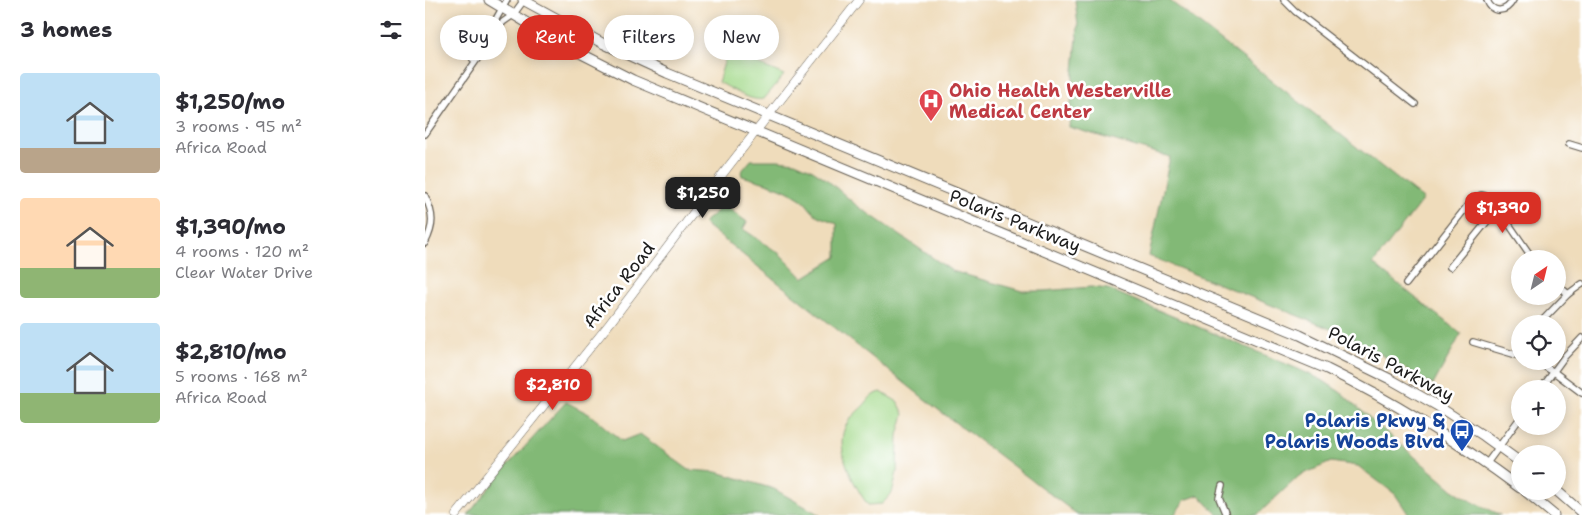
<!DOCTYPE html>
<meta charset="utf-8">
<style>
body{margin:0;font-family:"Shantell Sans",sans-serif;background:#f7f7f7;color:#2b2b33;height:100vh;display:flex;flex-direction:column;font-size:19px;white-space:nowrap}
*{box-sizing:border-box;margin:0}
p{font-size:16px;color:#7c7c81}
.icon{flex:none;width:28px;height:28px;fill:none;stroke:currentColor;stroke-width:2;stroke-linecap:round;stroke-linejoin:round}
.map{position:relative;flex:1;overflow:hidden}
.side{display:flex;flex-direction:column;background:#fff;width:425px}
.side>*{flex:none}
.banner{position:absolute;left:15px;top:15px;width:475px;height:45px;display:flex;gap:10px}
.needle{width:32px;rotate:35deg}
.buttons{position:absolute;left:1086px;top:250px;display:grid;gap:10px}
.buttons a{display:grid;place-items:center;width:55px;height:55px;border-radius:50%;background:#fff;box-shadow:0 2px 12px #0003;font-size:25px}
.price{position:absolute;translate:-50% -42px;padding:0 11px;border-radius:10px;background:#d93025;color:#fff;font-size:16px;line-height:32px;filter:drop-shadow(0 1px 2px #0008)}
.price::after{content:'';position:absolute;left:50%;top:30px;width:15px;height:11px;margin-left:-8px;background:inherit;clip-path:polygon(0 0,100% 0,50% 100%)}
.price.on{background:#222;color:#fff}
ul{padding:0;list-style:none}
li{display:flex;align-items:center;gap:15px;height:125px;padding:0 20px}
li span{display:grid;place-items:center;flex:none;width:140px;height:100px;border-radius:5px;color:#555}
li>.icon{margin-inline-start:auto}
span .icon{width:60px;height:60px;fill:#fffc;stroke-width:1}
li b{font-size:21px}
h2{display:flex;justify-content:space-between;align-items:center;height:60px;padding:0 20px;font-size:21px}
.tag{padding:0 18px;border-radius:22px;background:#fff;box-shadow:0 2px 12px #0003;font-size:18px;line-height:45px}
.tag.on{background:#d93025;color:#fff}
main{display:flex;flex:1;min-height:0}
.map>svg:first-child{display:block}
</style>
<main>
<section class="side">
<h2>3 homes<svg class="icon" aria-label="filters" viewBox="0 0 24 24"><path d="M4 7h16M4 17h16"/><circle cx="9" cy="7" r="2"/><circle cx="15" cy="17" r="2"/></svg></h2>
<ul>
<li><span style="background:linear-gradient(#bfe0f5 75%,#b9a48a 0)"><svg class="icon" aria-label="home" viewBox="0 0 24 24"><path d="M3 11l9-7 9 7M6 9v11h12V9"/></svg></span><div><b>$1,250/mo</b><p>3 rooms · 95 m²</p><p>Africa Road</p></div></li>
<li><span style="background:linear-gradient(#ffd9b3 70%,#8fb573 0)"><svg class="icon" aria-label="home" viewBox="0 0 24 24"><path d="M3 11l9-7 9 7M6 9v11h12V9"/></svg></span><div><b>$1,390/mo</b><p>4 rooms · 120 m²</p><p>Clear Water Drive</p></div></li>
<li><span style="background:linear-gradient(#bfe0f5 70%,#8fb573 0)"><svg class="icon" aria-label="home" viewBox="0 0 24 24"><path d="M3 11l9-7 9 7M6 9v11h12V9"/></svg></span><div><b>$2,810/mo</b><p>5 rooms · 168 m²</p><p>Africa Road</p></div></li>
</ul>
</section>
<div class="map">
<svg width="1157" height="515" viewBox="0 0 1157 515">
<rect width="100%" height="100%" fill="#fff"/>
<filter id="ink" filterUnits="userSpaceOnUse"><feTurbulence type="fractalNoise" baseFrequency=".02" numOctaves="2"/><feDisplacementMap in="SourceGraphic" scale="10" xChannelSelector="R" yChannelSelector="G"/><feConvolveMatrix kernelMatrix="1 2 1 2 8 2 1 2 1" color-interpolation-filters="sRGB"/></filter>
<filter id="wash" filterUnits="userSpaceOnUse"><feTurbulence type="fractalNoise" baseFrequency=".0096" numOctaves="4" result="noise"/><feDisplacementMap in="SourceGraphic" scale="20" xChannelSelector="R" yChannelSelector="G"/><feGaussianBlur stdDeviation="1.12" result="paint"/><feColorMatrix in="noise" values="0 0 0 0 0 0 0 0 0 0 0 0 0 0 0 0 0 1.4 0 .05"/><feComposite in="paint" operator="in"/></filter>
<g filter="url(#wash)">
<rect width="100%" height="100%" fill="#efdcbb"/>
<g fill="#a3d98a" stroke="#607a53">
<path d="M303,50L312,53L316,57L359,75L339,99C324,102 307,88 293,82C297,71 299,61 303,50Z"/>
<path d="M456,392L473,402L479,414L473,435L472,472L467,493L457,504L443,505C430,487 411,452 419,430C423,419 431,413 438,406C447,397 443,396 456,392Z"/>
</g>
<g fill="#82b976" stroke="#4f6a49">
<polygon points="650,0 744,0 998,199 948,264 1036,334 1008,385 928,338 724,256 745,157 644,127 653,26"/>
<path d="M326,160H353L370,162L386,169L400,178L431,205L527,271L597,291H618L666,287L683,289L873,369L897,380L915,392L1028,490L1050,503L1076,515H984L970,494L933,466L906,462L874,476L832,515H793L774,495L760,500L749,515H653L511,408L278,223L299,205L322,222L318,229L355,254L378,278L412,257V224C406,220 399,219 393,216C386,212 383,204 376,199C358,187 338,182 317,176L316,172Z"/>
<polygon points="141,402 164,414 197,441 215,434 264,470 292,472 349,489 395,515 43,515 74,475"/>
</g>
</g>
<g filter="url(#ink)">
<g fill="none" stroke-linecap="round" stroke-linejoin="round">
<defs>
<g id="street">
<polyline points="859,0 870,11 990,104"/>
<path d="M1062,0C1067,14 1081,13 1088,0"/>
<polyline points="48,59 82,0"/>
<polyline points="0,134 78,22 88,15 99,0"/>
<polyline points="1144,144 1157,148"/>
<path d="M0,196C9,215 9,225 0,243"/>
<polyline points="1025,267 1073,208"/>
<polyline points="981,284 1047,200 1056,195 1064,197 1068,201 1108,259"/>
<polyline points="1132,284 1143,294"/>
<polyline points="1114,324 1143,294 1157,284"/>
<polyline points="1048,342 1095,356"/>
<polyline points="1110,361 1129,372 1157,393"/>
<polyline points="1116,389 1140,356 1157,338"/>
<polyline points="1062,463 1095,418"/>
<polyline points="797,486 794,498 801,515"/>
</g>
<polyline id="secondary" points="31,515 185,323 303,167 434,0"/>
<g id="primary">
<path d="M64,0L139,45L208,80L902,369C970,402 1033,442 1095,488"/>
<polyline points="98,0 179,44 242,73 875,335 965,379 1011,405 1059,436 1095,462"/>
<polyline points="1100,491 1129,515"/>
<polyline points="1132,491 1157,513"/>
</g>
</defs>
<use href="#street" stroke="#665f54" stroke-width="8"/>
<use href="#secondary" stroke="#665f54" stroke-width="9"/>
<use href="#primary" stroke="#665f54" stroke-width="11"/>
<use href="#street" stroke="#fff" stroke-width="5.5"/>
<use href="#secondary" stroke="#fff" stroke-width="8"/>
<use href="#primary" stroke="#fff" stroke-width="9"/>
</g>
</g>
<defs>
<symbol id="hospital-pin" viewBox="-11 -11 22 30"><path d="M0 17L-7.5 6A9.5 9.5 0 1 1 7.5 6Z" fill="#e0444e" stroke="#fff"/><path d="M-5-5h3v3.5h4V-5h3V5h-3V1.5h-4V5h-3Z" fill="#fff"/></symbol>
<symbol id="bus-pin" viewBox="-11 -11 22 30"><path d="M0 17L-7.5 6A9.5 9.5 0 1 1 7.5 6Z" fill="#1a4fb4" stroke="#fff"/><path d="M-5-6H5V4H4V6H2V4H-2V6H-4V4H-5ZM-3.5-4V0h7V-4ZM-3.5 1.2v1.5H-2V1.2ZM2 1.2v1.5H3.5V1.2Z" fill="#fff"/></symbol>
</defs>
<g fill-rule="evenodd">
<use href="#hospital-pin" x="492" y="87" width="28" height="38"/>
<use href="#bus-pin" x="1023" y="417" width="28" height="38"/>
</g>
<g text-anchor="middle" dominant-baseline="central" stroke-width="5" stroke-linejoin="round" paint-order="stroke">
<g font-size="18" font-weight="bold" fill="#be3a42" stroke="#fff" text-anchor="start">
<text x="524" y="91">Ohio Health Westerville<tspan x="524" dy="21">Medical Center</tspan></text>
</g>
<g font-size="18" fill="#1c1c1c" stroke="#fff">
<text transform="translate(590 221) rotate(22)">Polaris Parkway</text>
<text transform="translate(194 285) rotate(-52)">Africa Road</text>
<text transform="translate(966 364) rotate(28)">Polaris Parkway</text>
</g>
<g font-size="18" font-weight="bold" fill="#164399" stroke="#fff" text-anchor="end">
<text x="1020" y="421">Polaris Pkwy &amp;<tspan x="1020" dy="21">Polaris Woods Blvd</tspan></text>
</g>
</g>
</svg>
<div class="buttons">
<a><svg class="needle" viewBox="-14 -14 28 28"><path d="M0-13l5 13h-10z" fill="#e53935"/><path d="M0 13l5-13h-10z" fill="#7c7c81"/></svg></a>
<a><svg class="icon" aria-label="locate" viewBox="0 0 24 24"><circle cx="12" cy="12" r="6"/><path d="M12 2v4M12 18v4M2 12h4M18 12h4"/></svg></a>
<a>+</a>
<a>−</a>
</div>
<b class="price on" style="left:278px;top:219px">$1,250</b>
<b class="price" style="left:1078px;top:234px">$1,390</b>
<b class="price" style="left:128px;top:411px">$2,810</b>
<div class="banner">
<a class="tag">Buy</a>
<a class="tag on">Rent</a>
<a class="tag">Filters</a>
<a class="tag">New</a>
</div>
</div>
</main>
